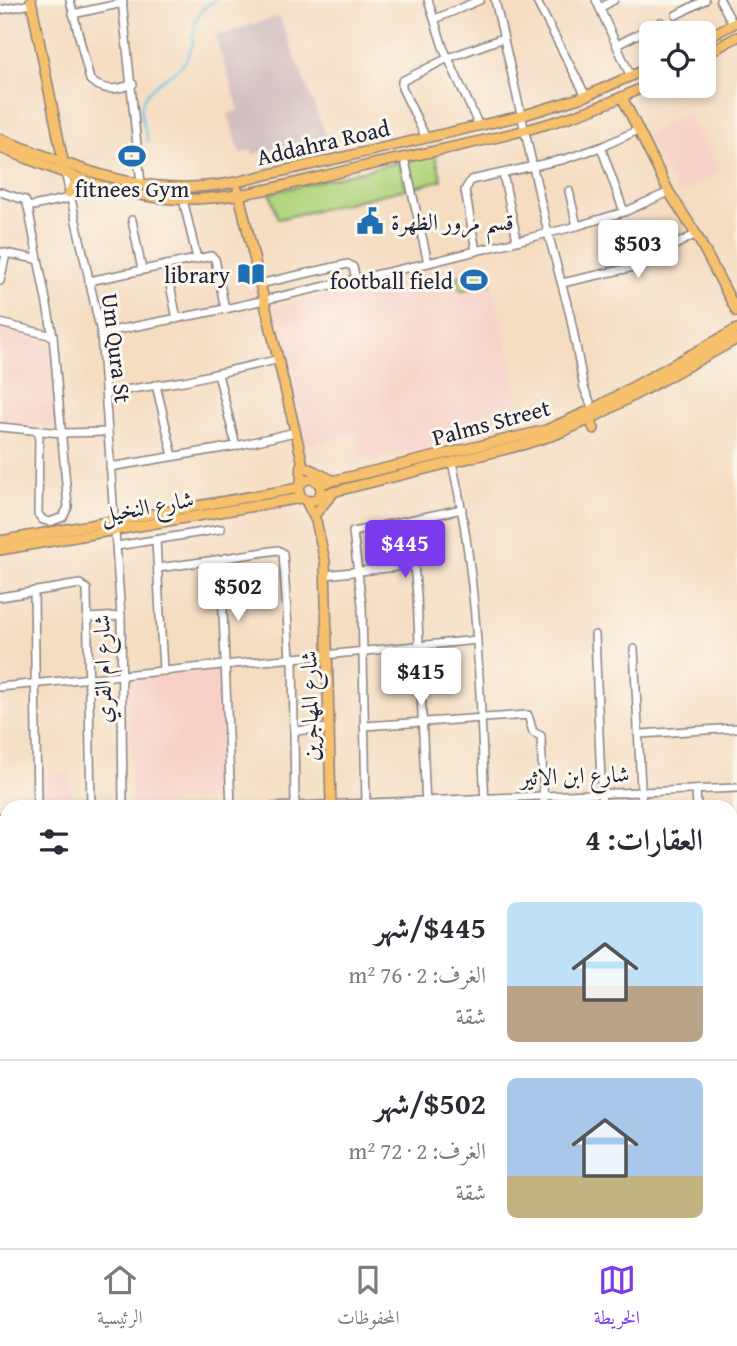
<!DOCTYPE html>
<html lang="ar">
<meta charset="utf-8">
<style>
body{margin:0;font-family:"Gentium Book Plus",Amiri,serif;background:#f7f7f7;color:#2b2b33;direction:rtl;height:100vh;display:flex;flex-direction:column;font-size:26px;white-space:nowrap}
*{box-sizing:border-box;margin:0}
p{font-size:23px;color:#7c7c81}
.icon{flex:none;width:38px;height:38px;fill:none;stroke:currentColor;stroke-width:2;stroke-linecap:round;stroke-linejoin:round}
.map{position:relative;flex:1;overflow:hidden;direction:ltr}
.drawer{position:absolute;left:0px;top:800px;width:738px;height:450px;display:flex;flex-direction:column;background:#fff;border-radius:21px 21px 0 0;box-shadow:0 4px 10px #0003;direction:rtl}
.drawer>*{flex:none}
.buttons{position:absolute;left:639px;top:21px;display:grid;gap:14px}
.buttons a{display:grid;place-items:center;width:77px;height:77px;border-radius:10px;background:#fff;box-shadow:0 4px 10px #0003;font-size:35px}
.price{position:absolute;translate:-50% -60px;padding:0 16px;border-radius:7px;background:#fff;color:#222;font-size:23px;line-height:46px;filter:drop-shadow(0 2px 4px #0008)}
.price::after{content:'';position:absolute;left:50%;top:42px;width:21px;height:16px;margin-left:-10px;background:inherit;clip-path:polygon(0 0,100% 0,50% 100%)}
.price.on{background:#7c3aed;color:#fff}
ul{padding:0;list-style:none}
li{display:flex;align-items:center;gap:21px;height:175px;padding:0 35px}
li+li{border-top:2px solid #e1e1e2}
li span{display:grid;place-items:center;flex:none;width:196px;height:140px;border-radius:10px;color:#555}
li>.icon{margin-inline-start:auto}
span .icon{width:84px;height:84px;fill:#fffc;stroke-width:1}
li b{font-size:30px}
h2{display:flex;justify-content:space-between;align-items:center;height:84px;padding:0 35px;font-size:30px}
.tabs{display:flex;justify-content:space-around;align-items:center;height:98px;border-top:2px solid #e1e1e2;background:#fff;font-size:19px;color:#7c7c81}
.tabs a{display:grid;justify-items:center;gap:4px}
.tabs .on{color:#7c3aed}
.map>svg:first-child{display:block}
</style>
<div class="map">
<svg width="737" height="1248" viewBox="0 0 737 1248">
<rect width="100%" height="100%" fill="#fbf7ec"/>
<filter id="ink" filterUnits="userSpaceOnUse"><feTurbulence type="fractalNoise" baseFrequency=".0143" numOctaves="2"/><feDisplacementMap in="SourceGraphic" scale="14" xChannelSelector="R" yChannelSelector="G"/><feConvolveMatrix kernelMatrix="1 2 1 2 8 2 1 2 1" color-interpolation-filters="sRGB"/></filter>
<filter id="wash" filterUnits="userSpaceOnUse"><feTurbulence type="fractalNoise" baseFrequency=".00686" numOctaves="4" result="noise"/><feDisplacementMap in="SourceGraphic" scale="28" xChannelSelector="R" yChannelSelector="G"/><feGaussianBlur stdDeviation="1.57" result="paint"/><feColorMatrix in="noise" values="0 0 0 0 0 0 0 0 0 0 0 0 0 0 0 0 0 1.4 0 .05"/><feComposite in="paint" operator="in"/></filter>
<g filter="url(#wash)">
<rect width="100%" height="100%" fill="#f5ddc2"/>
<g fill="#f7d1c8">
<polygon points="687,112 720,172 679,195 645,135"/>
<polygon points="487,258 525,425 362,462 356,434 301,446 269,308"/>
<polygon points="0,329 44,342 48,345 56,423 48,428 0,423"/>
<polygon points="222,670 223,800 131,805 130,681"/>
<polygon points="71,772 72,802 43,804 41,773"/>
</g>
<polygon fill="#d2bfc0" points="279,16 326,136 253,154 252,150 240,153 228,114 239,109 215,36"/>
<g fill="#b1d57e" stroke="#6a7c5c" stroke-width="2">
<polygon points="435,154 442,180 414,187 408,161"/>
<polygon points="399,162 406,189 278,219 270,193"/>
<polygon points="488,269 491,284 460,291 457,276"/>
</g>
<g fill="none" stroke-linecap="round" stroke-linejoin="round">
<path stroke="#68c2e5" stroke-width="2" d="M148,141C146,131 140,117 141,108C145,83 173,78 185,61C201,39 183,16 216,0"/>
</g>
</g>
<g filter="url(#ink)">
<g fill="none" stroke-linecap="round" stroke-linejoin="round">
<defs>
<g id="minor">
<path d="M70,0L90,80C104,92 117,90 133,84"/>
<polyline points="122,0 141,184"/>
<polyline points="428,0 443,47 479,126"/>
<polyline points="495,0 548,233 570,315 584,388 593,409"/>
<polyline points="536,0 586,96"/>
<polyline points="596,0 631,77"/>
<polyline points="720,0 733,24"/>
<polyline points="600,8 614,0"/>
<polyline points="0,10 31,4"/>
<polyline points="73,14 123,3"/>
<polyline points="676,15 705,0"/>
<polyline points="435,19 480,0"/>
<polyline points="617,45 661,22"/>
<polyline points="426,138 402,88 402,81 448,58 503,38"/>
<polyline points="601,147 624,212"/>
<polyline points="404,157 428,263"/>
<polyline points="65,172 101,333 121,616 123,807"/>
<polyline points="503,174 517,240"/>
<polyline points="569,191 577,226"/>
<polyline points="0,192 25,200 28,207 53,336 68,507 63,517 50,522 43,520 38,514 39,432"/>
<polyline points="183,199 197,259"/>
<polyline points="28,207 70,198"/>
<polyline points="132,220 142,270"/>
<polyline points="476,251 465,190 471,180 565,159 601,147 638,130"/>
<polyline points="0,252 36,259"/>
<polyline points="166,265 177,319"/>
<polyline points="0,281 6,254"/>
<polyline points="89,281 211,256 215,259 225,309"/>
<polyline points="562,283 634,267 696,234"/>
<polyline points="259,284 348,264 353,267 356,279"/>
<polyline points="0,323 53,336"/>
<polyline points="101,333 225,309 428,263 577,226 624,212 669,192"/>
<polyline points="218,374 236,446"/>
<polyline points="156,385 173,456"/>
<polyline points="105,393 184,381 276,360"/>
<polyline points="0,427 62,433 108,432"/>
<path d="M452,462C478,575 480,692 485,807"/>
<polyline points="110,467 236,446 295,432"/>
<polyline points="156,540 163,671"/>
<polyline points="117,546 221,529"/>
<polyline points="414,565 417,596 426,807"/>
<polyline points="158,568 223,559"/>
<polyline points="325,575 414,565 407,521"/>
<polyline points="34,591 37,807"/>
<polyline points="0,597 80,584 87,589 91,807"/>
<polyline points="87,618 121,616"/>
<polyline points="595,635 602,807"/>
<polyline points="634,649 642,807"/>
<polyline points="293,657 295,807"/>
<polyline points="0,687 477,640"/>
<polyline points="364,726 528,715 533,732 541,736 544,807"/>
<polyline points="294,731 329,728"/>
<polyline points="640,734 737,728"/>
<polyline points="696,790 697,807"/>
<polyline points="366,803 362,605 353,532 462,509"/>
<polyline points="231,807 221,564 225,558 278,550 283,553 290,658"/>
<polyline points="273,807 737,788"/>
<polyline points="0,817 7,817"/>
<polyline points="0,896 7,897"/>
<polyline points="732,897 737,897"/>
<polyline points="732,1017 737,1017"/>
<polyline points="0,1020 7,1020"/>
<polyline points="0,1059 7,1059"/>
<polyline points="732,1060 737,1060"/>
<polyline points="732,1093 737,1093"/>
<polyline points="0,1099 7,1099"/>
<polyline points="732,1132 737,1132"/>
<polyline points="0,1135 7,1135"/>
<polyline points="732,1169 737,1169"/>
<polyline points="0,1179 7,1179"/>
<polyline points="0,1222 7,1222"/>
<polyline points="488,1242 490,1248"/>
<polyline points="596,1242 598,1248"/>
<polyline points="676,1242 676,1248"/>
<polyline points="70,1248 70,1242"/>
<polyline points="131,1248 132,1242"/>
<polyline points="239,1248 239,1242"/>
<polyline points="360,1248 360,1242"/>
<polyline points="549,1248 561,1242"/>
<polyline points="731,1248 737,1248"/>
</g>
<g id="major">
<polyline points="31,0 64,166"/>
<polyline points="704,39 737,22"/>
<polyline points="704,55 737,37"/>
<polyline points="622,97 669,192 696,234 737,312"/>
<path d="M0,139C82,169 146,200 236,182L521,116L586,96L651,67"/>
<path d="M0,148C56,169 112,196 172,199C235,202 300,181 361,167C458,145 562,130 651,83"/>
<polyline points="238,190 302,460 301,483"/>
<polyline points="69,193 75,184 84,179"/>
<polyline points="587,414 594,429"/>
<polyline points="306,467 332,480"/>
<circle cx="310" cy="490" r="11"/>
<polyline points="319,484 546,430 593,409 737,329"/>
<polyline points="320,495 522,445 557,434 589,420 737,339"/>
<polyline points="306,501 316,521 325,561 331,807"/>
<polyline points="316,513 333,493"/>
<polyline points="0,541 299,488"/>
<polyline points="0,550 301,498"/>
</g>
<g id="highway">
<polyline points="732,948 737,948"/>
<polyline points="732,957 737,957"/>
<polyline points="0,959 7,960"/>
<polyline points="0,968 7,968"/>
</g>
</defs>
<use href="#minor" stroke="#8c807e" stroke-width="10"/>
<use href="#major" stroke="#8c807e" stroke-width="12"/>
<use href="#highway" stroke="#8c807e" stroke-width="13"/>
<use href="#minor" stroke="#fff" stroke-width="7"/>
<use href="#major" stroke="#f7c06c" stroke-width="9"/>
<use href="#highway" stroke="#f7c06c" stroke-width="10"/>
</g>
</g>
<defs>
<symbol id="stadium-bare" viewBox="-9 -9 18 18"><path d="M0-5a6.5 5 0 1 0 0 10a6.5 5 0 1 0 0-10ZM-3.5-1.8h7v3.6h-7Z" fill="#1f6fb2" stroke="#fbf7ec" stroke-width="2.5" paint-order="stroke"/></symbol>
<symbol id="civic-bare" viewBox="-9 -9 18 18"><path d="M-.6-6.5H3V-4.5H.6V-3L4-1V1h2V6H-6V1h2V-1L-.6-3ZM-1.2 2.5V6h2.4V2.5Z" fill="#1f6fb2" stroke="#fbf7ec" stroke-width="2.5" paint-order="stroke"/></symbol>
<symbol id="library-bare" viewBox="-9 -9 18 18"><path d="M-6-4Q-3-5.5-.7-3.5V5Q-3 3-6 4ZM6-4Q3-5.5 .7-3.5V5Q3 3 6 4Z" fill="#1f6fb2" stroke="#fbf7ec" stroke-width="2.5" paint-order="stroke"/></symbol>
</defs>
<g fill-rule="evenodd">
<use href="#stadium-bare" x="113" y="137" width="38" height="38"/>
<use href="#civic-bare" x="351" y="202" width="38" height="38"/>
<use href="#library-bare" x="232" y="255" width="38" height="38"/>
<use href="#stadium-bare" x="455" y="261" width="38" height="38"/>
</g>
<g text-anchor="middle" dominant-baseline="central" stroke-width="6" stroke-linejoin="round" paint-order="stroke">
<g font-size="23" fill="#22223b" stroke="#fbf7ec">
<text transform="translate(323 142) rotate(-13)">Addahra Road</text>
<text transform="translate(117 348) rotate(83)">Um Qura St</text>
<text transform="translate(491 422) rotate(-15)">Palms Street</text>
<text transform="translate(147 506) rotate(-10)">شارع النخيل</text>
<text transform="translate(102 669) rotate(-91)">شارع ام القري</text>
<text transform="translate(309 706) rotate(-91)">شارع المهاجرين</text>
<text transform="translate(575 775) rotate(-2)">شارع ابن الاثير</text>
</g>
<g font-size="23" fill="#22223b" stroke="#fbf7ec" text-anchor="end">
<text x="132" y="188" text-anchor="middle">fitnees Gym</text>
<text x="391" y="221" text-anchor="start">قسم مرور الظهرة</text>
<text x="230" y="274">library</text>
<text x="453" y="280">football field</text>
</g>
</g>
</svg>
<div class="buttons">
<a><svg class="icon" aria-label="locate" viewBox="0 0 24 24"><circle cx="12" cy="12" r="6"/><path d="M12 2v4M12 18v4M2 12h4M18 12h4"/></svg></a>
</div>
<b class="price" style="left:638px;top:280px">$503</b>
<b class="price on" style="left:405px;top:580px">$445</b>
<b class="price" style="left:238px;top:623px">$502</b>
<b class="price" style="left:421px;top:708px">$415</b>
<section class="drawer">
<h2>العقارات: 4<svg class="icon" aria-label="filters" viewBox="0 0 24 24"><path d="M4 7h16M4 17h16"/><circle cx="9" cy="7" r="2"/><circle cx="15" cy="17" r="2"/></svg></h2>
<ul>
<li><span style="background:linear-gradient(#bfe0f5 60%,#b9a48a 0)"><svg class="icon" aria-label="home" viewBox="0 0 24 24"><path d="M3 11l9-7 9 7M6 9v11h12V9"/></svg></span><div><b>$445/شهر</b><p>الغرف: 2 · 76 m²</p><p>شقة</p></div></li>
<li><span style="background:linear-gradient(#a9c7e8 70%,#c2b280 0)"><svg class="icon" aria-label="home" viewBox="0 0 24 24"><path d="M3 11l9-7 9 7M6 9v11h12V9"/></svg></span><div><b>$502/شهر</b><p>الغرف: 2 · 72 m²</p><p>شقة</p></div></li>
</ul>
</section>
</div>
<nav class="tabs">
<a class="on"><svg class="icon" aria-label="map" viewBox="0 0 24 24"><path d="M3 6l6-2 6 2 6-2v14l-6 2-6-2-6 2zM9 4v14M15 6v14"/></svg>الخريطة</a>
<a><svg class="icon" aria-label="saved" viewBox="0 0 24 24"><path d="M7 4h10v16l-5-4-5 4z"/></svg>المحفوظات</a>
<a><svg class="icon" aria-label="home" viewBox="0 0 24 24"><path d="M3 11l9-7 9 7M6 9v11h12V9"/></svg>الرئيسية</a>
</nav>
